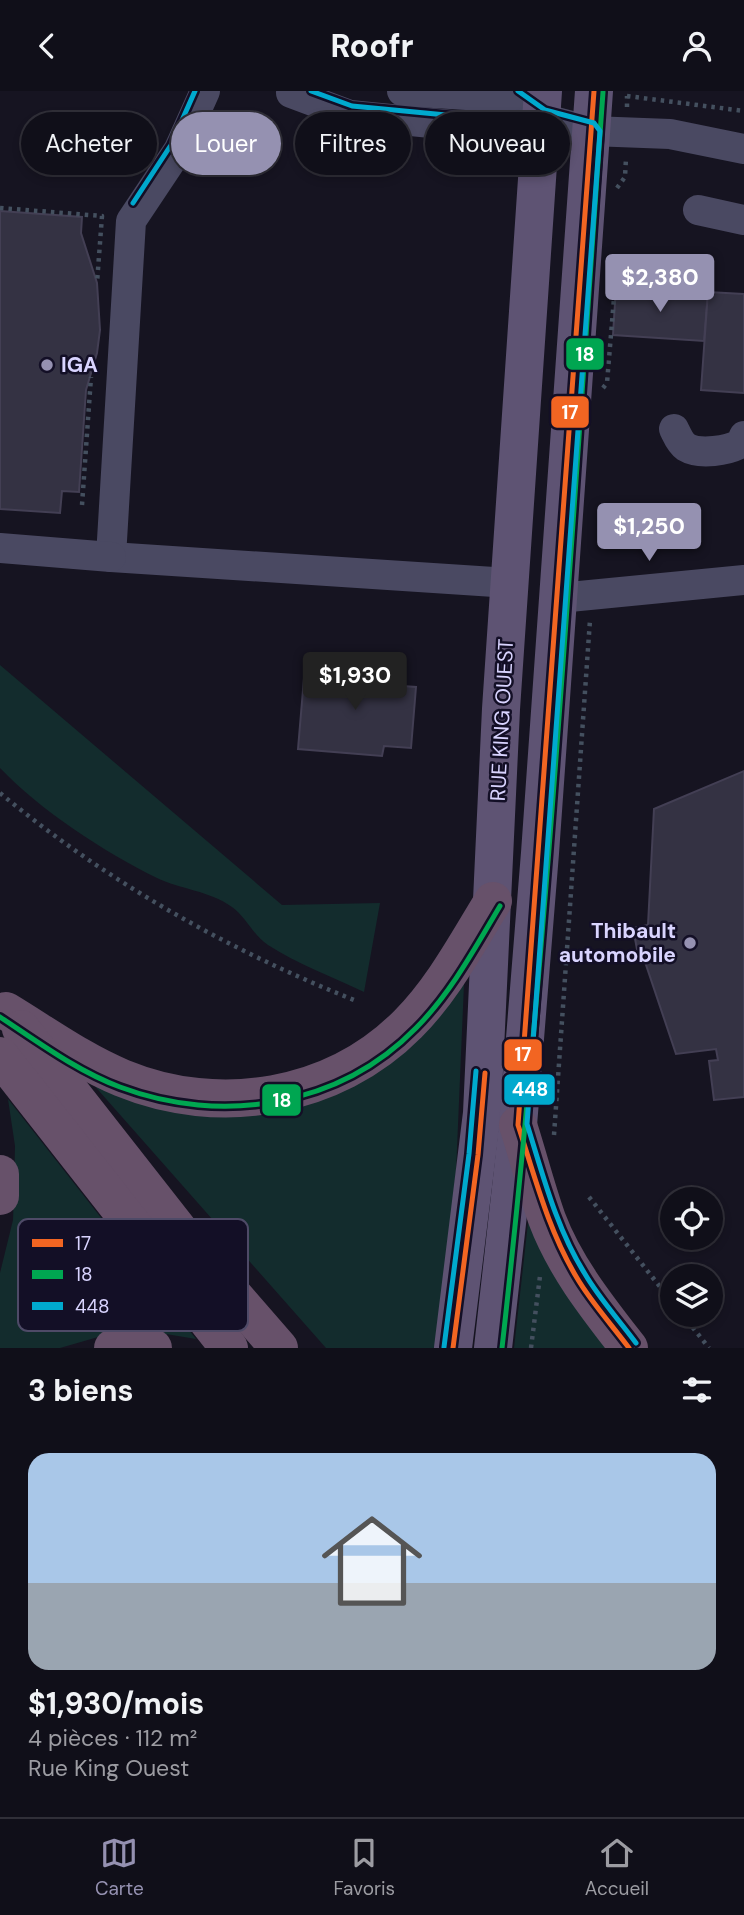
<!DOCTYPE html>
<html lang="fr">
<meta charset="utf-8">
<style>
body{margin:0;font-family:"DM Sans",sans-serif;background:#191822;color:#f1f3f6;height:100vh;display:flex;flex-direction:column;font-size:26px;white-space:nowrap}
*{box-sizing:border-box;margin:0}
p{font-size:23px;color:#9c9ca2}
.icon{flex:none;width:38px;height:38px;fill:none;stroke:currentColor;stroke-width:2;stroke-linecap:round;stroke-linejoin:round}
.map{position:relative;height:1257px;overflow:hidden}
.details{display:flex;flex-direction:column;background:#100f19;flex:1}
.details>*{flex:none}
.guide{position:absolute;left:21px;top:21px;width:704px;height:63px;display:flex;gap:14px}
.tools{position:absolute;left:660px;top:1096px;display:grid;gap:14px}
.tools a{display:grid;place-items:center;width:63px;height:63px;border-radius:50%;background:#100f19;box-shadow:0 4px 10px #0003,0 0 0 2px #302f38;font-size:35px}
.price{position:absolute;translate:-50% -60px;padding:0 16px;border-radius:7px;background:#9591b1;color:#fff;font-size:23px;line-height:46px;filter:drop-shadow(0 2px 4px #0008)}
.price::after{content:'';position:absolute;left:50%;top:42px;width:21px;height:16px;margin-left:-10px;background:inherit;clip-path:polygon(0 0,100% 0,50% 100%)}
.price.selected{background:#222;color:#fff}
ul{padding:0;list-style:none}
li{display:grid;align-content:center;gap:14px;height:371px;padding:0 28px}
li+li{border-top:2px solid #302f38}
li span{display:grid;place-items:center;height:217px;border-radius:21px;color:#555}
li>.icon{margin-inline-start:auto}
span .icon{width:126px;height:126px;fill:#fffc;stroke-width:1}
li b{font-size:30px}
h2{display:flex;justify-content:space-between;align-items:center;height:84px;padding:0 28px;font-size:30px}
.pill{padding:0 24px;border-radius:32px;background:#100f19;box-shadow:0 4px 10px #0003,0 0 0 2px #302f38;font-size:24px;line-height:63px}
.pill.selected{background:#9591b1;color:#fff}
header{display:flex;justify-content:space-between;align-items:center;height:91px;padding:0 28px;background:#100f19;font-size:32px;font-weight:700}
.tabs{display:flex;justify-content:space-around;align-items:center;height:98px;border-top:2px solid #302f38;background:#100f19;font-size:19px;color:#9c9ca2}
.tabs a{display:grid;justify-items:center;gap:4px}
.tabs .selected{color:#9591b1}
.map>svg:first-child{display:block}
</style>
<header><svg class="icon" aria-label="back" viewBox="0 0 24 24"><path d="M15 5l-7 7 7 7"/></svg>Roofr<svg class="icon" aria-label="person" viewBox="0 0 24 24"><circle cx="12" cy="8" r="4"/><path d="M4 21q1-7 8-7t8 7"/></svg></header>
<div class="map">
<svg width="744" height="1257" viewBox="0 0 744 1257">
<rect width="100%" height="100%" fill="#161421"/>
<g fill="#132c2d">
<path d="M0,574L282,814L380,812L364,901C333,886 297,873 268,854C253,844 246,826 232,816C210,800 180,798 157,787C104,761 40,719 0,677Z"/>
<polygon points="464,893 456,1081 436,1257 326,1257 92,992 229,1024"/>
<polygon points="8,1008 196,1248 142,1239 112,1242 60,1257 0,1257 0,1182 13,1129 14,1101 15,1055"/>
<polygon points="529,1123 614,1257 514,1257"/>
</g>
<g fill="#343243" stroke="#433f54" stroke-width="2">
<polygon points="0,120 82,126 81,142 97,192 100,239 97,262 86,299 79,401 62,400 60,422 0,418"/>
<polygon points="616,196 708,201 704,250 613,244"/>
<polygon points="708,201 744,203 744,302 701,299"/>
<polygon points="305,575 389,582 388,594 416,596 411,657 384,655 382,665 298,658"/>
<polygon points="744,680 744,1006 714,1009 709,970 718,969 716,958 676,963 644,868 639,869 633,837 648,834 654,718"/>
</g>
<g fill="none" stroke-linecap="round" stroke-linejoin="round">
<g stroke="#44505f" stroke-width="4.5" stroke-dasharray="3.5 5" stroke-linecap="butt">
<polyline points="627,5 744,20"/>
<polyline points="627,16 627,5"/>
<polyline points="617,97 625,86 626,67"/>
<polyline points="0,117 102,125 97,192"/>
<polyline points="603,297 607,292 615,195 611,186"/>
<polyline points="82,414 91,286"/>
<path d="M0,702C106,790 226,858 354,909"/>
<polyline points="554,1044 590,529"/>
<polyline points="589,1106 672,1211"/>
<polyline points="682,1223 709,1257"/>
<polyline points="531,1257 540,1185"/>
</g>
<g stroke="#4a4962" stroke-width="30">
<polyline points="205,0 179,58 131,130 111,466 510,492"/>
<polyline points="402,0 513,7 541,27 591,40 670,43 744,58"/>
<polyline points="291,2 350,24 502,39 541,27"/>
<polyline points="698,119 744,129"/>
<path d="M674,338C677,344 680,352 686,356C699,364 729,360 741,352L744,345"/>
<polyline points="0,457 111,466"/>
<polyline points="559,507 744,489"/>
</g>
<g stroke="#5e5373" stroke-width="38">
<polyline points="453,1257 482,1022 501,618 543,0"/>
<polyline points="493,1257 518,1034 540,762 594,0"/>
</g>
<g stroke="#67516a" stroke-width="38">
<path d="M6,920C44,943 81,970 122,987C219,1027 334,1008 408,933C443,898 467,852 493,810"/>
<polyline points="21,938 199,1165 279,1257"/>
<polyline points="0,965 229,1257"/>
<path d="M518,1034C528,1065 536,1097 547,1128C565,1176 598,1217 629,1257"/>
<polyline points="0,1083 0,1105"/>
<polyline points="113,1257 153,1257"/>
</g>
<defs>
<g id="bus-1">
<path d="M594,0L518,1034C535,1086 548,1139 577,1187C591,1211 612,1234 629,1257"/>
<polyline points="453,1257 478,1064 485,982"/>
</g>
<g id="bus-2">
<path d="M0,926C38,951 77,980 120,996C221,1034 339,1016 416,937C451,902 475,857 500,815"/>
<path d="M502,1257C549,839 573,420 603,1"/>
</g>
<g id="bus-3">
<polyline points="311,0 352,15 467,26"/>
<path d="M518,0L545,19L594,32L600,40L527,1033C543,1084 556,1137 585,1183C599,1207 619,1229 636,1252"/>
<polyline points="133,112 171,54 195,0"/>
<polyline points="444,1256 469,1063 476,980"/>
</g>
</defs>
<use href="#bus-1" stroke="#130f26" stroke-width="10"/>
<use href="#bus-2" stroke="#130f26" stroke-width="10"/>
<use href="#bus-3" stroke="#130f26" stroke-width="10"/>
<use href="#bus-1" stroke="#f26522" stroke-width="5"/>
<use href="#bus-2" stroke="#00a651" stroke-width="5"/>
<use href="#bus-3" stroke="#00a9ce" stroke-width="5"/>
</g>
<g fill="#9591b1" stroke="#130f26" stroke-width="2.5">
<circle cx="47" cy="274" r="7"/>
<circle cx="690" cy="852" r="7"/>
</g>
<g text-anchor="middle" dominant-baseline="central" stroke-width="5" stroke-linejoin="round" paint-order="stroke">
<g font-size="21" font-weight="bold" fill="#d9d4ff" stroke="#130f26" text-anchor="start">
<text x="61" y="274">IGA</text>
<text x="676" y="840" text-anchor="end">Thibault<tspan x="676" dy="24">automobile</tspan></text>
</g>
<g font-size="21" fill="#d9d4ff" stroke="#130f26">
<text transform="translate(502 629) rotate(-87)">RUE KING OUEST</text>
</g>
</g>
<rect x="18" y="1128" width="230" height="112" rx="10" fill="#130f26" stroke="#4e4a67" stroke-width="2"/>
<rect x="32" y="1148" width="31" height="8" fill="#f26522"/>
<rect x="32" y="1179" width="31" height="9" fill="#00a651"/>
<rect x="32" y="1211" width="31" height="8" fill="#00a9ce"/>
<g font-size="19" fill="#d9d4ff">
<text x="75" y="1159">17</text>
<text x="75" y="1190">18</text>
<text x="75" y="1222">448</text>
</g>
<g stroke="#130f26" stroke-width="2.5">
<rect x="565" y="246" width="40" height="34" rx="7" fill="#00a651"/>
<rect x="550" y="304" width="40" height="34" rx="7" fill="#f26522"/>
<rect x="503" y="947" width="40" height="34" rx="7" fill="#f26522"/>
<rect x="503" y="982" width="53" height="33" rx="7" fill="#00a9ce"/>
<rect x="261" y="992" width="41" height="34" rx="7" fill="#00a651"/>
</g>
<g font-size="19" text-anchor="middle" font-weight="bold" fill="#fff">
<text x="585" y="270">18</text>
<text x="570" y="328">17</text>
<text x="523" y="970">17</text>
<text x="530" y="1005">448</text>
<text x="282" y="1016">18</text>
</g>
</svg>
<div class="tools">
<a><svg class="icon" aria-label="locate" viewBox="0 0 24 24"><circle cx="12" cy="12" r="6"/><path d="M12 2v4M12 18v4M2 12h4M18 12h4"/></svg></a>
<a><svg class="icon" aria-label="layers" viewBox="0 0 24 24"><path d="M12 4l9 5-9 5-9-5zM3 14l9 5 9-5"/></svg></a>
</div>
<b class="price" style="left:660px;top:223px">$2,380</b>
<b class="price" style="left:649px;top:472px">$1,250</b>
<b class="price selected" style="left:355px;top:621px">$1,930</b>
<div class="guide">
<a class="pill">Acheter</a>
<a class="pill selected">Louer</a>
<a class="pill">Filtres</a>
<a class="pill">Nouveau</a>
</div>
</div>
<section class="details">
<h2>3 biens<svg class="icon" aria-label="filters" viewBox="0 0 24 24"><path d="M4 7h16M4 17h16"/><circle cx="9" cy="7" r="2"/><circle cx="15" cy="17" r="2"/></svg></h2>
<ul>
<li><span style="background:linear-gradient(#a9c7e8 60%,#9aa5b1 0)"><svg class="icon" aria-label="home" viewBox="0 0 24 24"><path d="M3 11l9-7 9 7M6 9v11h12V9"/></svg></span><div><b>$1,930/mois</b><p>4 pièces · 112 m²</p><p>Rue King Ouest</p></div></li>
</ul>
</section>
<nav class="tabs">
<a class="selected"><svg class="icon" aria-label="map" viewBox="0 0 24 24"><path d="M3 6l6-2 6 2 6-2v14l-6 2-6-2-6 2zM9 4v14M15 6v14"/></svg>Carte</a>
<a><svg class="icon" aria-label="saved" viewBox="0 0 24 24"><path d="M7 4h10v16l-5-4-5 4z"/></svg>Favoris</a>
<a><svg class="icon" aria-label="home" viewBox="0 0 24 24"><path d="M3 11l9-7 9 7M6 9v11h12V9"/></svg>Accueil</a>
</nav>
